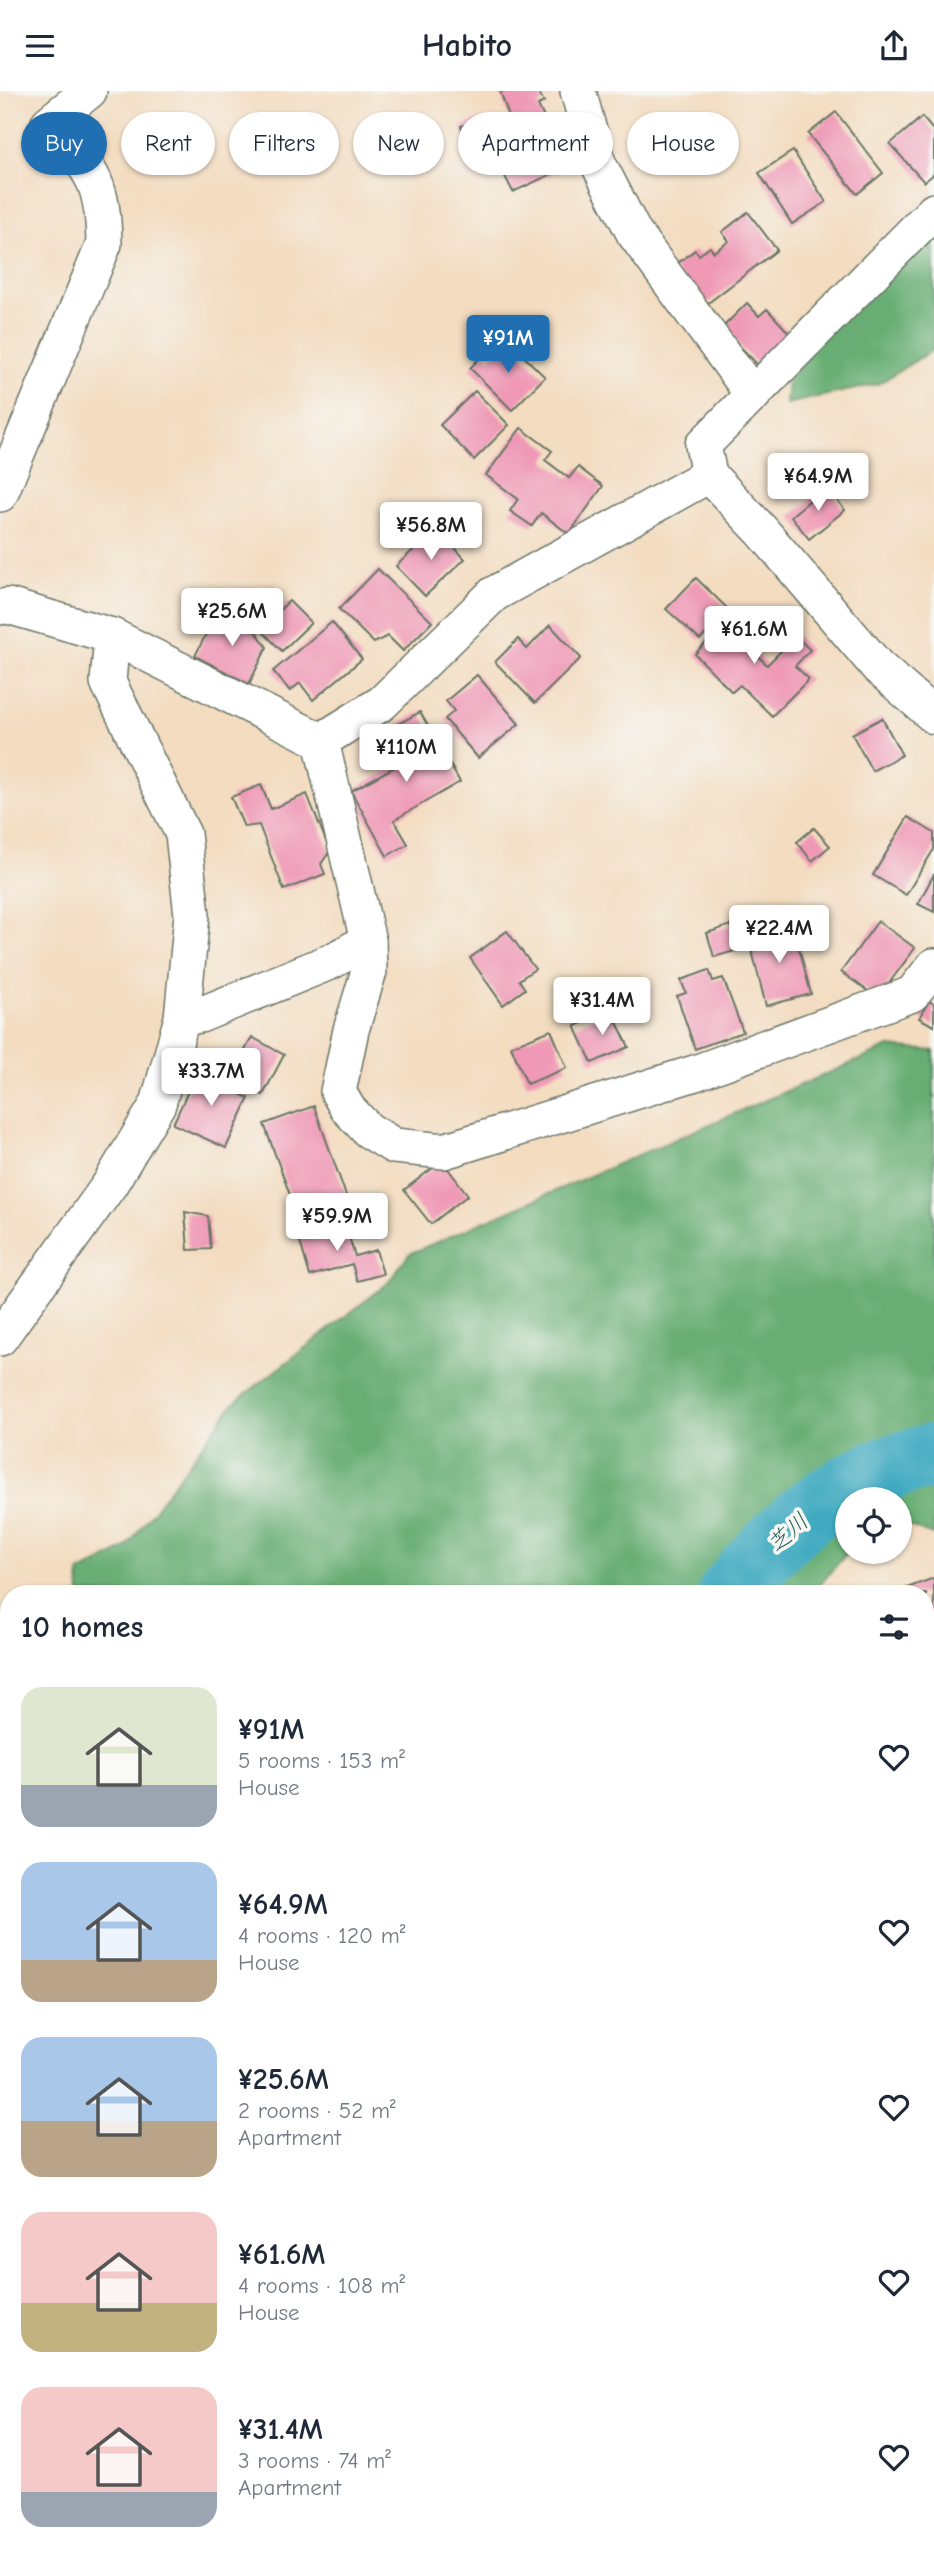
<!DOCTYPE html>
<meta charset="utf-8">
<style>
body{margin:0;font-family:"Comic Neue","Klee One",sans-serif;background:#f6f6f7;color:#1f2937;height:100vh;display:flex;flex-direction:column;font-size:26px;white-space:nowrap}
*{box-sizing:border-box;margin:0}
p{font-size:23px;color:#747a83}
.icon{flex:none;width:38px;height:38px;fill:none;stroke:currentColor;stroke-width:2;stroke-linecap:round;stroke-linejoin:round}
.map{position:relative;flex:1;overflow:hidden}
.details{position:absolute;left:0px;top:1494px;width:934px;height:975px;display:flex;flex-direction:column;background:#fff;border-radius:28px 28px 0 0;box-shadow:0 2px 5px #0004}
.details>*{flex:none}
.guide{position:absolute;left:21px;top:21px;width:892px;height:63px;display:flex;gap:14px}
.controls{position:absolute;left:835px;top:1396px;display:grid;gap:14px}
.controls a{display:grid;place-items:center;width:77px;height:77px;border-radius:50%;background:#fff;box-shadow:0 2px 5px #0004;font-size:35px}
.price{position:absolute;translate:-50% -60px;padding:0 16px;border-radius:7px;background:#fff;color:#222;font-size:23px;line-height:46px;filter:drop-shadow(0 2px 4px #0008)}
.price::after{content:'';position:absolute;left:50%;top:42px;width:21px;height:16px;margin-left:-10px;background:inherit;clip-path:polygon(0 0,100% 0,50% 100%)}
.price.on{background:#1f6fb2;color:#fff}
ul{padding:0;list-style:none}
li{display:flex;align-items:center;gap:21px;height:175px;padding:0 21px}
li span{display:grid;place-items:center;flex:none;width:196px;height:140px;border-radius:21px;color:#555}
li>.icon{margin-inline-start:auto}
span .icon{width:84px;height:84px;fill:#fffc;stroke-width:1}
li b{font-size:30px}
h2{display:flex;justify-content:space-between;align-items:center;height:84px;padding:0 21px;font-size:30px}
.tag{padding:0 24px;border-radius:32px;background:#fff;box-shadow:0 2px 5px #0004;font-size:24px;line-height:63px}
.tag.on{background:#1f6fb2;color:#fff}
header{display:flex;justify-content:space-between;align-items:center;height:91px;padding:0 21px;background:#fff;font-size:32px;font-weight:700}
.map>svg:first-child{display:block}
</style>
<header><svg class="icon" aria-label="menu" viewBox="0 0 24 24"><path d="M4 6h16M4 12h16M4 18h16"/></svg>Habito<svg class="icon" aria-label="share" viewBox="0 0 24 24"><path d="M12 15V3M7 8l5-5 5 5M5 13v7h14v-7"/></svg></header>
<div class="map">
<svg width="934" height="2468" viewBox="0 0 934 2468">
<rect width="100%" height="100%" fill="#f6f6f2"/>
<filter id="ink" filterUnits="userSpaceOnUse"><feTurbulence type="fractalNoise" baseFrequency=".0143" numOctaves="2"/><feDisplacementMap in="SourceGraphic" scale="14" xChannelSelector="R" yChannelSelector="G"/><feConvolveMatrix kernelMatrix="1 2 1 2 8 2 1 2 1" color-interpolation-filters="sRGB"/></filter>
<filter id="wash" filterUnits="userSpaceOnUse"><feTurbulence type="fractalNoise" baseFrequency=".00686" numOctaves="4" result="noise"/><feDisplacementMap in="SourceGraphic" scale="28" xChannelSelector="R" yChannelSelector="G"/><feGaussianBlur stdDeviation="1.57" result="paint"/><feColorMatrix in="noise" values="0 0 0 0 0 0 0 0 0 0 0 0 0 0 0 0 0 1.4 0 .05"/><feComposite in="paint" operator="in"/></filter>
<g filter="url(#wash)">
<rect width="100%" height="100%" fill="#f3dcc0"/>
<g fill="#68ad73" stroke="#447554" stroke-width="2">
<polygon points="934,143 934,258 878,293 786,313 790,264"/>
<polygon points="889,956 934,960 934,1444 900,1432 900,1409 847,1409 848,1461 811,1503 80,1503 79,1482 126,1457 233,1313 387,1193 409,1163"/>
<polygon points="9,1919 9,2460 419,2461 414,2468 0,2468 0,1920"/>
</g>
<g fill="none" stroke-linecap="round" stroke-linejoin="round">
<g stroke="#41aac1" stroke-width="65">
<path d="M730,1503C784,1433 846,1381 934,1365"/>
<polyline points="316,2468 319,2460"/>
</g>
</g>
<g id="blocks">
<g fill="#ef99b6">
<polygon points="500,0 538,0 544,11 538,14 567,76 513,101 489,54 470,63 461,35 483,28 487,36 509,26"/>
<polygon points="836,21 883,82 857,103 808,43"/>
<polygon points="922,26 934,40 934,83 924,91 890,53"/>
<polygon points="793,60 826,111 792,133 759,82"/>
<polygon points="748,121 777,159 703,216 673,176 695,159 699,164 710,156 714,161 729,150 722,141"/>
<polygon points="747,212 759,225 767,218 790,243 758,274 722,237"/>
<polygon points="508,250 545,286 512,319 470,277 484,263 489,268"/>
<polygon points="475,300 509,334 474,369 440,334"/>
<polygon points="521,337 552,360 545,369 569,387 578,376 603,395 569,443 541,422 532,435 510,420 518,408 486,384"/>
<polygon points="826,396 845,419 809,448 791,425"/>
<polygon points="437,437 465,468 425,505 396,475"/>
<polygon points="378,478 432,531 403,560 388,545 374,552 339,518"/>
<polygon points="696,487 729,519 700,549 666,518"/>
<polygon points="289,510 311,532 282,560 260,538"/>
<polygon points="217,521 257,542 267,556 249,593 195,565"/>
<polygon points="732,525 758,551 751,558 767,574 796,545 810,559 795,575 809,588 772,625 740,594 732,601 695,563"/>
<polygon points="332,531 362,568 313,609 300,592 290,600 273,580"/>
<polygon points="550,534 581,567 535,612 495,571 518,548 527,558"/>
<polygon points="477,584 519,633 478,667 445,628 454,620 446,610"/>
<polygon points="420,621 460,691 394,729 408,753 387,765 351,700 398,674 394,666 411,656 398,633"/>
<polygon points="882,627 902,664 872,680 852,643"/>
<polygon points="261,694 271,718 307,703 330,760 321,773 325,783 284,799 259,734 244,736 231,706"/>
<polygon points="908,726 934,742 934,758 906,804 873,784"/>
<polygon points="814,737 830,755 812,770 797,751"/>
<polygon points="934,783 934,821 918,813"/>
<polygon points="878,830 915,857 878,907 841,881"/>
<polygon points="793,833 811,903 766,915 748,844"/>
<polygon points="731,834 738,859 714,866 707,842"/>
<polygon points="507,840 535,878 519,889 525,898 503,914 470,867"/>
<polygon points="709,879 713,890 723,887 743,941 695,958 677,905 686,902 681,889"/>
<polygon points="929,910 934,913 934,935 919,927"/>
<polygon points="611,919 629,956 592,972 575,935"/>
<polygon points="551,939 567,977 527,993 511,955"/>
<polygon points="252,946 284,964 263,1004 231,986"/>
<polygon points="200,974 223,984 218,993 249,1007 226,1057 173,1033"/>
<polygon points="314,1015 349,1113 300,1131 264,1033"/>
<polygon points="442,1070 468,1104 431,1133 404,1099"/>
<polygon points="185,1121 208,1125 211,1158 188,1159"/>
<polygon points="344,1130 355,1165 376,1159 383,1183 357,1190 352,1173 310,1185 298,1144"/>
<polygon points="934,1487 934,1536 926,1540 926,1503 891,1503"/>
<polygon points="0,1605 9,1605 9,1649 0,1648"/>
<polygon points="926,1620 934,1634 934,1663 926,1668"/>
<polygon points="0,1668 9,1669 9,1710 0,1709"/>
<polygon points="934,2196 934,2224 926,2215 926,2204"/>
<polygon points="934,2299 934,2468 867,2468 871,2460 926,2460 926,2306"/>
<polygon points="0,2455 14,2468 0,2468"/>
<polygon points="31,2460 70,2460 79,2468 39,2468"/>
<polygon points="581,2460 611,2460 609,2468 579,2468"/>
<polygon points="627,2460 641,2460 661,2468 624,2468"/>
</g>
</g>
</g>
<g filter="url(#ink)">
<use href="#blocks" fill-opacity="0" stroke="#697565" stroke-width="2"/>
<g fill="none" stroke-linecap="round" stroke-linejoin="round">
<defs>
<polyline id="lane" points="926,2085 934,2079"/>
<g id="street">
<polyline points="578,0 598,72 634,142 753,304"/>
<polyline points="934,120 703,354 709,384 762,440 878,576 934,625"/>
<path d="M0,403L104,153C103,87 91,80 49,32L89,0"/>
<polyline points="0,516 8,515 112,545 321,650 382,612 494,503 709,384"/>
<polyline points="368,850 369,880 351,939 338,1001 348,1018 368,1039 394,1055 444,1060 695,982 912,903 934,875"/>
<polyline points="182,927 200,924 332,870 368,850 321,650"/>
<polyline points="0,1247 110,1093 158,1013 182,927 192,824 183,743 108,591 112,545"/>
<polyline points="926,1568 934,1569"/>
<polyline points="726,2460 727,2468"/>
<polyline points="141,2468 144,2460"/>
</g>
<g id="secondary">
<polyline points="0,2381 9,2382"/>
<polyline points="405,2460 431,2468"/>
</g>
</defs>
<use href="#lane" stroke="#697565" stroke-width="21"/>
<use href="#street" stroke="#697565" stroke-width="38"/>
<use href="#secondary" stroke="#697565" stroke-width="42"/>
<use href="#lane" stroke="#fff" stroke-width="18"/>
<use href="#street" stroke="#fff" stroke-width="35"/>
<use href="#secondary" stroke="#fff" stroke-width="38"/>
</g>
</g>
<g text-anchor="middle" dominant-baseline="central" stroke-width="7" stroke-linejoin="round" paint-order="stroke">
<g font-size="23" font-style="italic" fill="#295e5e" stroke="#f6f6f2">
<text transform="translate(788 1442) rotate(-42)">芝川</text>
</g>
</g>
</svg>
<div class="controls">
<a><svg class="icon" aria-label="locate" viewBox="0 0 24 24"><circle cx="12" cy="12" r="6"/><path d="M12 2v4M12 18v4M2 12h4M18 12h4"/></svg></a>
</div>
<b class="price on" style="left:508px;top:284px">¥91M</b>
<b class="price" style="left:818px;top:422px">¥64.9M</b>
<b class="price" style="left:431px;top:471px">¥56.8M</b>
<b class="price" style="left:232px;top:557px">¥25.6M</b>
<b class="price" style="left:754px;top:575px">¥61.6M</b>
<b class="price" style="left:406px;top:693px">¥110M</b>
<b class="price" style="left:779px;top:874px">¥22.4M</b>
<b class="price" style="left:602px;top:946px">¥31.4M</b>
<b class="price" style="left:211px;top:1017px">¥33.7M</b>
<b class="price" style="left:337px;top:1162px">¥59.9M</b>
<div class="guide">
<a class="tag on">Buy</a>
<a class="tag">Rent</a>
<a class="tag">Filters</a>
<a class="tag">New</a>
<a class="tag">Apartment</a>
<a class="tag">House</a>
</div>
<section class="details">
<h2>10 homes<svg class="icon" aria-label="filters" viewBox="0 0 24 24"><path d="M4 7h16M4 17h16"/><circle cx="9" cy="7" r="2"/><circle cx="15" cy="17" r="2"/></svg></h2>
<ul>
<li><span style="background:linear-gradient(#dfe7d0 70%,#9aa5b1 0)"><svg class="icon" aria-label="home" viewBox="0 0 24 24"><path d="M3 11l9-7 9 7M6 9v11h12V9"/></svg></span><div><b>¥91M</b><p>5 rooms · 153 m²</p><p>House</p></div><svg class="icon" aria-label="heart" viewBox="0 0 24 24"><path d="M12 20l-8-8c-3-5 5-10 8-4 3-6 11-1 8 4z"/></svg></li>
<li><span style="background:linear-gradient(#a9c7e8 70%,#b9a48a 0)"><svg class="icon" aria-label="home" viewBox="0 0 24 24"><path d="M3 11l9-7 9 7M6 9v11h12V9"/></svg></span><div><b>¥64.9M</b><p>4 rooms · 120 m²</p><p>House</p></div><svg class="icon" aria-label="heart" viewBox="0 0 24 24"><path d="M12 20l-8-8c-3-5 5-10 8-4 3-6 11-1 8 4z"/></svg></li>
<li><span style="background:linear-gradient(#a9c7e8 60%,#b9a48a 0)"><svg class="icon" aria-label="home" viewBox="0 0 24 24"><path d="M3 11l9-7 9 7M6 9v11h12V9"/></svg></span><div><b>¥25.6M</b><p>2 rooms · 52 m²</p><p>Apartment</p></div><svg class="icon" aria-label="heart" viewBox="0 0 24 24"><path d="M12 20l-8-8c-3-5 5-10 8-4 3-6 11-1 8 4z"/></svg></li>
<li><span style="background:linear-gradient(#f6c9c9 65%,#c2b280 0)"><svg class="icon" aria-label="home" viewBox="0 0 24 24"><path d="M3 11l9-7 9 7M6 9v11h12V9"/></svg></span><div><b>¥61.6M</b><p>4 rooms · 108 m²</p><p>House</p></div><svg class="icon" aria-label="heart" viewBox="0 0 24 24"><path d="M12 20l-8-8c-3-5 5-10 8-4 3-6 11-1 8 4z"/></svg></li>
<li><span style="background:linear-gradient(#f6c9c9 75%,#9aa5b1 0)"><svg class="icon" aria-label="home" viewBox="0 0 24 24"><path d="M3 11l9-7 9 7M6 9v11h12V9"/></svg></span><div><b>¥31.4M</b><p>3 rooms · 74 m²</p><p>Apartment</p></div><svg class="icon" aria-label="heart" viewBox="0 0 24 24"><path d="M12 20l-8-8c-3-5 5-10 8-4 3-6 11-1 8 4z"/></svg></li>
</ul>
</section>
</div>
